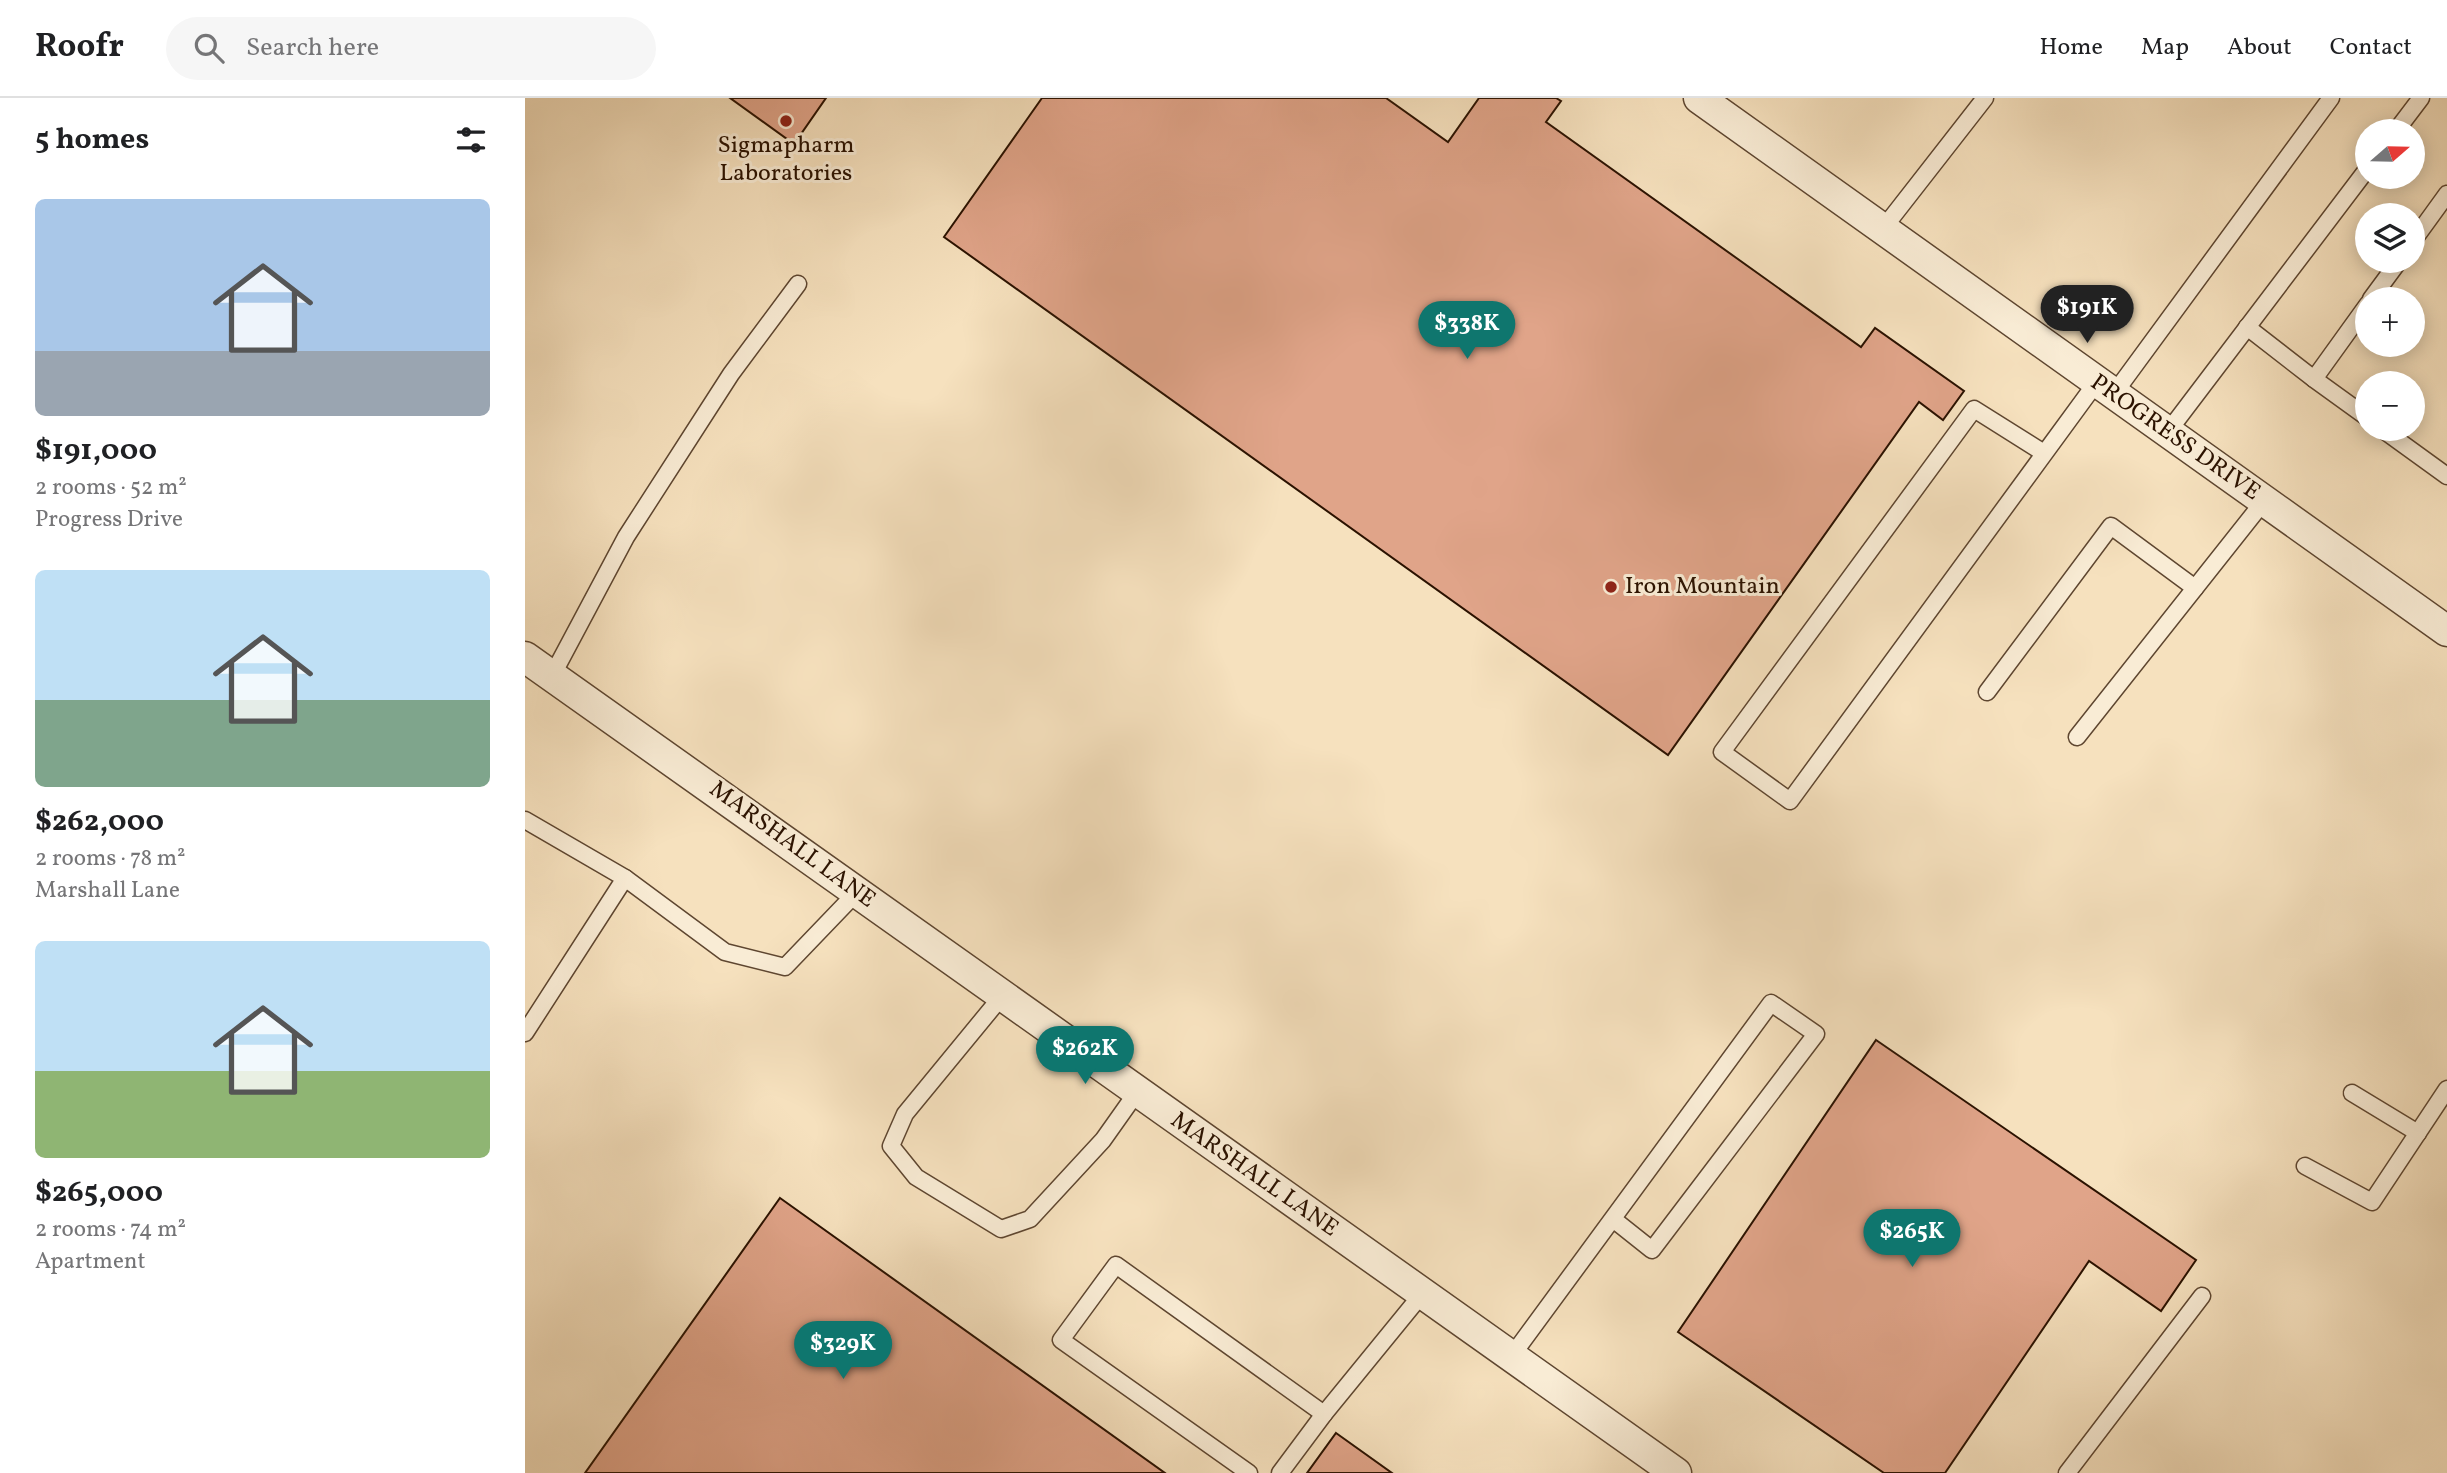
<!DOCTYPE html>
<meta charset="utf-8">
<style>
body{margin:0;font-family:Vollkorn,serif;background:#f6f6f6;color:#202124;height:100vh;display:flex;flex-direction:column;font-size:26px;white-space:nowrap}
*{box-sizing:border-box;margin:0}
p{font-size:23px;color:#757577}
.icon{flex:none;width:38px;height:38px;fill:none;stroke:currentColor;stroke-width:2;stroke-linecap:round;stroke-linejoin:round}
.map{position:relative;flex:1;overflow:hidden}
.panel{display:flex;flex-direction:column;background:#fff;width:525px}
.panel>*{flex:none}
.needle{width:46px;rotate:70deg}
.fabs{position:absolute;left:1830px;top:21px;display:grid;gap:14px}
.fabs a{display:grid;place-items:center;width:70px;height:70px;border-radius:50%;background:#fff;box-shadow:0 4px 18px #0003;font-size:35px}
.price{position:absolute;translate:-50% -60px;padding:0 16px;border-radius:24px;background:#0f766e;color:#fff;font-size:23px;line-height:46px;filter:drop-shadow(0 2px 4px #0008)}
.price::after{content:'';position:absolute;left:50%;top:42px;width:21px;height:16px;margin-left:-10px;background:inherit;clip-path:polygon(0 0,100% 0,50% 100%)}
.price.selected{background:#222;color:#fff}
ul{padding:0;list-style:none}
li{display:grid;align-content:center;gap:14px;height:371px;padding:0 35px}
li span{display:grid;place-items:center;height:217px;border-radius:10px;color:#555}
li>.icon{margin-inline-start:auto}
span .icon{width:126px;height:126px;fill:#fffc;stroke-width:1}
li b{font-size:30px}
h2{display:flex;justify-content:space-between;align-items:center;height:84px;padding:0 35px;font-size:30px}
header{display:flex;align-items:center;gap:42px;box-sizing:border-box;height:98px;padding:0 35px;background:#fff;border-bottom:2px solid #e0e0e0}
header strong{font-size:33px}
nav{display:flex;gap:38px;margin-inline-start:auto;font-size:24px}
.search{width:490px;height:63px;background:#f6f6f6;display:flex;align-items:center;gap:18px;box-sizing:border-box;padding:0 24px;border-radius:38px;color:#757577;font-size:26px}
main{display:flex;flex:1;min-height:0}
.map>svg:first-child{display:block}
</style>
<header>
<strong>Roofr</strong>
<div class="search"><svg class="icon" aria-label="search" viewBox="0 0 24 24"><circle cx="10" cy="10" r="6"/><path d="M15 15l6 6"/></svg>Search here</div>
<nav><a>Home</a><a>Map</a><a>About</a><a>Contact</a></nav>
</header>
<main>
<section class="panel">
<h2>5 homes<svg class="icon" aria-label="filters" viewBox="0 0 24 24"><path d="M4 7h16M4 17h16"/><circle cx="9" cy="7" r="2"/><circle cx="15" cy="17" r="2"/></svg></h2>
<ul>
<li><span style="background:linear-gradient(#a9c7e8 70%,#9aa5b1 0)"><svg class="icon" aria-label="home" viewBox="0 0 24 24"><path d="M3 11l9-7 9 7M6 9v11h12V9"/></svg></span><div><b>$191,000</b><p>2 rooms · 52 m²</p><p>Progress Drive</p></div></li>
<li><span style="background:linear-gradient(#bfe0f5 60%,#7fa58c 0)"><svg class="icon" aria-label="home" viewBox="0 0 24 24"><path d="M3 11l9-7 9 7M6 9v11h12V9"/></svg></span><div><b>$262,000</b><p>2 rooms · 78 m²</p><p>Marshall Lane</p></div></li>
<li><span style="background:linear-gradient(#bfe0f5 60%,#8fb573 0)"><svg class="icon" aria-label="home" viewBox="0 0 24 24"><path d="M3 11l9-7 9 7M6 9v11h12V9"/></svg></span><div><b>$265,000</b><p>2 rooms · 74 m²</p><p>Apartment</p></div></li>
</ul>
</section>
<div class="map">
<svg width="1922" height="1375" viewBox="0 0 1922 1375">
<rect width="100%" height="100%" fill="#f6e1be"/>
<filter id="stains"><feTurbulence type="fractalNoise" baseFrequency=".00286" numOctaves="4"/><feColorMatrix values="0 0 0 0 .2 0 0 0 0 .09 0 0 0 0 .02 0 0 0 .5 -.17"/></filter>
<radialGradient id="worn" r=".72"><stop offset=".6" stop-color="#630" stop-opacity="0"/><stop offset="1" stop-color="#630" stop-opacity=".3"/></radialGradient>
<g fill="#e0a489" stroke="#2b1200" stroke-width="2">
<polygon points="205,0 301,0 269,46"/>
<polygon points="517,0 861,0 923,44 954,0 1031,0 1036,3 1021,24 1336,249 1350,230 1439,293 1418,322 1394,304 1143,657 419,139"/>
<polygon points="1351,942 1671,1162 1636,1213 1564,1163 1420,1375 1359,1375 1153,1234"/>
<polygon points="255,1100 640,1375 60,1375"/>
<polygon points="811,1335 867,1375 782,1375"/>
</g>
<g fill="none" stroke-linecap="round" stroke-linejoin="round">
<defs>
<g id="service">
<polyline points="1871,33 1896,0"/>
<polyline points="1357,132 1460,0"/>
<polyline points="1888,143 1922,96"/>
<polyline points="1846,201 1874,163"/>
<polyline points="1843,206 1789,281 1843,320"/>
<polyline points="1722,229 1789,281"/>
<polyline points="1588,297 1806,0"/>
<polyline points="1857,331 1922,378"/>
<polyline points="1642,335 1843,70"/>
<polyline points="1519,355 1449,311 1197,654 1265,703 1571,285"/>
<polyline points="27,578 101,439 206,276 273,186"/>
<polyline points="1462,594 1586,428 1670,490"/>
<polyline points="1552,639 1739,403"/>
<polyline points="0,722 100,780 0,935"/>
<polyline points="100,780 200,854 260,869 332,794"/>
<polyline points="477,898 380,1016 366,1048 391,1079 476,1131 505,1121 578,1042 612,994"/>
<polyline points="1827,995 1893,1035"/>
<polyline points="1780,1068 1847,1104 1922,991"/>
<polyline points="986,1259 1246,905 1291,936 1127,1152 1088,1121"/>
<polyline points="724,1375 536,1242 591,1167 799,1316"/>
<polyline points="755,1375 799,1316 897,1196"/>
<polyline points="1542,1375 1677,1198"/>
</g>
<g id="minor">
<polyline points="1174,0 1922,533"/>
<polyline points="0,559 1151,1375"/>
</g>
</defs>
<use href="#service" stroke="#5e4630" stroke-width="19"/>
<use href="#minor" stroke="#5e4630" stroke-width="33"/>
<use href="#service" stroke="#f9ecd5" stroke-width="16"/>
<use href="#minor" stroke="#f9ecd5" stroke-width="30"/>
</g>
<g fill="#8f2418" stroke="#f9ecd5" stroke-width="2.5">
<circle cx="261" cy="23" r="7"/>
<circle cx="1086" cy="489" r="7"/>
</g>
<g text-anchor="middle" dominant-baseline="central" stroke-width="6" stroke-linejoin="round" paint-order="stroke">
<g font-size="24" fill="#2b1200" stroke="#f9ecd5">
<text x="261" y="48">Sigmapharm<tspan x="261" dy="28">Laboratories</tspan></text>
<text x="1100" y="489" text-anchor="start">Iron Mountain</text>
</g>
<g font-size="24" fill="#2b1200" stroke="#f9ecd5">
<text transform="translate(1650 340) rotate(35)">PROGRESS DRIVE</text>
<text transform="translate(267 747) rotate(36)">MARSHALL LANE</text>
<text transform="translate(729 1077) rotate(35)">MARSHALL LANE</text>
</g>
</g>
<rect width="100%" height="100%" filter="url(#stains)"/>
<rect width="100%" height="100%" fill="url(#worn)"/>
</svg>
<div class="fabs">
<a><svg class="needle" viewBox="-14 -14 28 28"><path d="M0-13l5 13h-10z" fill="#e53935"/><path d="M0 13l5-13h-10z" fill="#757577"/></svg></a>
<a><svg class="icon" aria-label="layers" viewBox="0 0 24 24"><path d="M12 4l9 5-9 5-9-5zM3 14l9 5 9-5"/></svg></a>
<a>+</a>
<a>−</a>
</div>
<b class="price selected" style="left:1562px;top:247px">$191K</b>
<b class="price" style="left:942px;top:263px">$338K</b>
<b class="price" style="left:560px;top:988px">$262K</b>
<b class="price" style="left:1387px;top:1171px">$265K</b>
<b class="price" style="left:318px;top:1283px">$329K</b>
</div>
</main>
